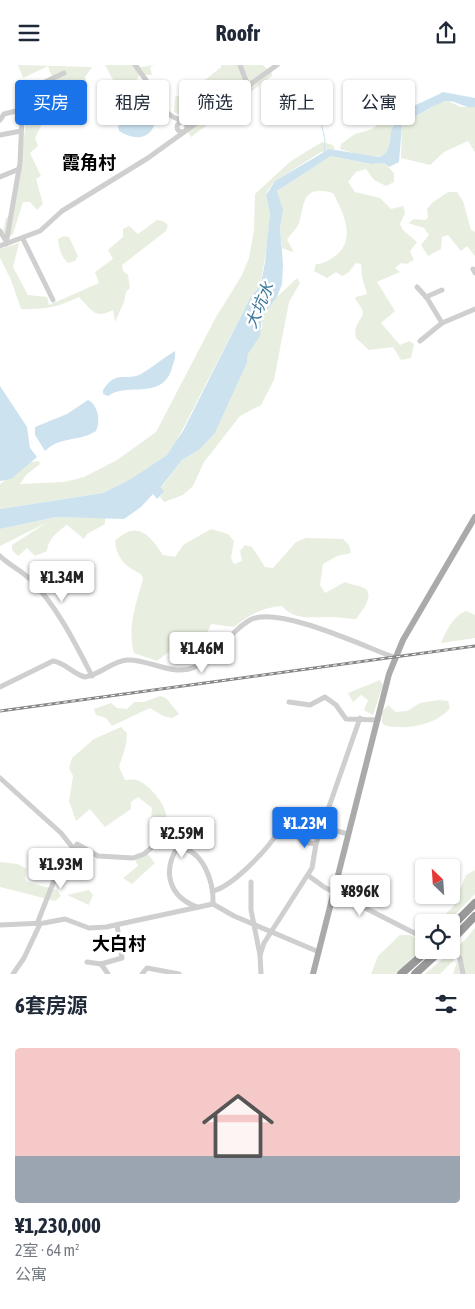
<!DOCTYPE html>
<html lang="zh">
<meta charset="utf-8">
<style>
body{margin:0;font-family:"Asap Condensed","Noto Sans SC",sans-serif;background:#f6f6f7;color:#1f2937;height:100vh;display:flex;flex-direction:column;font-size:19px;white-space:nowrap}
*{box-sizing:border-box;margin:0}
p{font-size:16px;color:#747a83}
.icon{flex:none;width:28px;height:28px;fill:none;stroke:currentColor;stroke-width:2;stroke-linecap:round;stroke-linejoin:round}
.map{position:relative;height:909px;overflow:hidden}
.details{display:flex;flex-direction:column;background:#fff;flex:1}
.details>*{flex:none}
.guide{position:absolute;left:15px;top:15px;width:445px;height:45px;display:flex;gap:10px}
.needle{width:32px;rotate:335deg}
.fabs{position:absolute;left:415px;top:794px;display:grid;gap:10px}
.fabs a{display:grid;place-items:center;width:45px;height:45px;border-radius:5px;background:#fff;box-shadow:0 1px 4px #0004;font-size:25px}
.price{position:absolute;translate:-50% -42px;padding:0 11px;border-radius:5px;background:#fff;color:#222;font-size:16px;line-height:32px;filter:drop-shadow(0 1px 2px #0008)}
.price::after{content:'';position:absolute;left:50%;top:30px;width:15px;height:11px;margin-left:-8px;background:inherit;clip-path:polygon(0 0,100% 0,50% 100%)}
.price.selected{background:#1a73e8;color:#fff}
ul{padding:0;list-style:none}
li{display:grid;align-content:center;gap:10px;height:265px;padding:0 15px}
li span{display:grid;place-items:center;height:155px;border-radius:5px;color:#555}
li>.icon{margin-inline-start:auto}
span .icon{width:90px;height:90px;fill:#fffc;stroke-width:1}
li b{font-size:21px}
h2{display:flex;justify-content:space-between;align-items:center;height:60px;padding:0 15px;font-size:21px}
.chip{padding:0 18px;border-radius:5px;background:#fff;box-shadow:0 1px 4px #0004;font-size:18px;line-height:45px}
.chip.selected{background:#1a73e8;color:#fff}
header{display:flex;justify-content:space-between;align-items:center;height:65px;padding:0 15px;background:#fff;font-size:22px;font-weight:700}
.map>svg:first-child{display:block}
</style>
<header><svg class="icon" aria-label="menu" viewBox="0 0 24 24"><path d="M4 6h16M4 12h16M4 18h16"/></svg>Roofr<svg class="icon" aria-label="share" viewBox="0 0 24 24"><path d="M12 15V3M7 8l5-5 5 5M5 13v7h14v-7"/></svg></header>
<div class="map">
<svg width="475" height="909" viewBox="0 0 475 909">
<rect width="100%" height="100%" fill="#fff"/>
<g fill="#e8efe0">
<polygon points="18,0 92,2 85,12 88,22 53,33 54,39 51,41 35,73 38,81 30,88 41,111 36,114 43,139 37,145 30,137 23,137 13,169 9,172 3,167 6,153 13,150 26,57 30,58 36,54 43,37 34,27 54,18 48,1 23,13"/>
<polygon points="105,0 139,0 141,2 155,0 150,2 152,10 139,10 134,21 118,24"/>
<path d="M221,0H263L272,8V11L191,72L188,67C192,64 216,36 216,32L213,29C196,33 198,59 174,47L175,32L194,24L221,2Z"/>
<polygon points="448,36 461,42 475,42 475,87 468,76 444,87 430,100 401,93 402,60 439,38"/>
<path d="M383,52L391,54C394,60 392,66 390,73C389,78 390,85 387,88C379,97 350,87 340,84L341,79L355,69L372,64L379,59Z"/>
<polygon points="322,77 333,80 335,84 321,87 275,116 268,125 266,130 270,147 268,172 261,218 250,233 173,383 167,390 129,415 103,428 0,444 0,419 30,397 39,396 40,399 26,410 20,419 64,417 84,412 117,395 156,367 216,252 242,210 249,193 254,165 255,129 291,96"/>
<path d="M331,91L371,99L384,98L394,108V117L386,121L374,115L366,104L356,107L348,117L355,127L380,133L391,144L403,141L405,148L400,159L403,165L417,177L410,186L414,195L406,199L401,198L395,203L400,207L377,217L395,246L381,258L400,280L409,276L414,279L411,293L401,295L393,282L369,285L356,273L355,265C361,249 369,251 355,234L356,232L367,229L362,212L361,199L356,198L348,208L342,211L336,207L327,213L314,206L316,199C324,199 327,196 334,192C357,175 344,149 333,128C302,119 305,138 299,158C297,164 290,169 287,175L293,185L292,187L282,183L277,126Z"/>
<polygon points="448,127 457,127 463,136 471,165 475,167 475,191 467,181 461,186 448,170 442,172 441,184 428,191 421,180 429,170 424,163 408,158 414,154 425,155 428,153 427,144 432,138"/>
<path d="M157,155L163,156L168,160L166,166L122,200L123,206L128,210L130,223L126,227L124,237L115,257L113,245C95,255 92,245 79,232C59,242 43,245 21,244L11,215L0,193V184L19,178L13,202L28,230L47,232L49,240L99,218L95,207L113,194L108,185L123,172V164L129,161L138,169Z"/>
<path d="M64,171L69,172L78,191L75,196L68,198C61,192 59,183 58,174Z"/>
<polygon points="297,213 300,218 289,237 274,315 261,340 240,351 204,397 193,421 183,430 164,437 160,432 164,427 161,423 182,395 200,384 215,368 247,298 248,289 262,263 262,252 277,232"/>
<path d="M56,452L105,453V459L87,469L84,474L67,460C58,466 48,474 47,486L35,491L27,483L18,491L12,485V480L46,458L0,481V464Z"/>
<path d="M211,464L228,469L234,476L231,493L234,499L242,496L240,486L245,480L252,482L265,502L273,503L296,477L306,473L343,474L349,480L351,488L337,491L323,499L320,520L325,528L345,517C351,520 359,520 364,523C376,529 361,547 356,554C348,554 340,552 332,552C315,551 295,557 282,541C263,542 249,550 234,562L211,559L206,571L191,582H175L157,596L134,588C127,562 136,539 143,514L141,509C125,501 117,494 115,476C137,455 149,469 163,490L175,492L183,480Z"/>
<path d="M466,546L475,550V573L441,578C446,566 454,550 466,546Z"/>
<polygon points="380,615 383,620 373,650 364,645 368,635 361,630 353,637 348,628"/>
<polygon points="160,631 166,633 179,649 172,653 163,651 150,643 112,661 106,653 96,650 94,644 111,638 117,643 127,644 134,637 144,637"/>
<path d="M439,635L448,636L450,643C437,660 404,666 384,660L382,657V647L388,640L396,647L407,646L420,638Z"/>
<path d="M121,662L127,668L126,680L119,702L125,715C128,715 134,714 137,715C152,721 176,749 163,766L151,757L152,743L138,732L131,737V744L105,762L90,744L76,756L69,736L73,711L69,703L72,693L94,674Z"/>
<polygon points="147,788 155,798 132,819 123,813 138,801 135,795"/>
<polygon points="0,797 18,799 26,804 25,814 27,817 57,825 61,831 55,836 0,822"/>
<polygon points="475,805 475,829 448,857 437,857 453,842 466,810"/>
<polygon points="89,825 93,830 89,840 67,830"/>
<polygon points="475,863 475,909 453,909 459,890 440,909 425,909 464,876"/>
<polygon points="400,870 410,870 421,876 424,873 424,882 395,909 371,909 378,891"/>
</g>
<g fill="#cce2ef">
<path d="M443,27L475,33V42C464,44 458,36 448,36C439,36 410,55 402,60L399,97L389,102L384,98L371,99L331,91L277,126L283,145L280,161L283,200L282,219L277,232L262,252L260,271L248,289L247,298L215,368L200,384L182,395L161,422L164,427L157,434L153,429L141,442L124,454L56,452L0,464V444L103,428L129,415L167,390L183,366L250,233L261,219L265,197L270,148L266,130L275,116L329,84L379,92C394,88 387,71 394,59C401,43 429,35 443,27Z"/>
<path d="M150,51L155,54C154,75 134,76 119,66L118,61L121,57Z"/>
<path d="M175,286C176,293 173,299 171,306C160,335 127,317 108,331L103,329V325C117,304 125,317 141,309C153,302 163,293 175,286Z"/>
<polygon points="0,321 27,362 30,383 37,392 11,414 0,416"/>
<path d="M88,335C98,340 101,356 96,366C79,377 60,371 45,386L35,370V362L67,349Z"/>
</g>
<g fill="none" stroke-linecap="round" stroke-linejoin="round">
<polyline stroke="#cce2ef" stroke-width="1" points="318,46 325,74 324,87"/>
<polyline stroke="#d6d6d6" stroke-width="5" stroke-dasharray="5 2.5" stroke-linecap="butt" points="448,885 455,889"/>
<g stroke="#cfcfcf" stroke-width="5">
<polyline points="135,0 146,15 155,39 173,52 185,57 195,58"/>
<polyline points="240,0 248,21"/>
<polyline points="0,55 4,49 24,44"/>
<circle cx="182" cy="62" r="5"/>
<polyline points="0,70 21,66"/>
<polyline points="0,112 19,104"/>
<polyline points="0,166 6,176"/>
<polyline points="23,174 53,235"/>
<polyline points="6,179 20,98 22,54 30,24 64,8"/>
<polyline points="0,181 40,166 62,146 148,93 277,0"/>
<polyline points="473,204 475,208"/>
<polyline points="417,222 427,233 442,258"/>
<polyline points="426,232 442,225"/>
<polyline points="420,276 442,258 475,244"/>
<path d="M0,491C10,501 23,506 33,517C59,545 75,578 92,611"/>
<path d="M0,622L53,596C66,598 73,609 85,612C100,610 112,596 127,595C150,594 172,612 195,602C215,593 230,566 250,555C278,540 365,582 396,593"/>
<polyline points="289,637 310,640 325,632 336,640 346,654 378,655"/>
<polyline points="0,713 61,768 73,783"/>
<polyline points="322,762 348,769"/>
<path d="M155,763L163,773L177,783C162,808 170,832 197,842"/>
<path d="M177,783C203,783 214,817 213,839"/>
<polyline points="309,811 324,822 424,873"/>
<polyline points="251,817 251,845 260,890"/>
<path d="M213,826C233,821 267,785 278,767L276,759L283,752L302,777L316,779"/>
<polyline points="37,859 55,813 77,779 98,791 133,793 144,789 163,773"/>
<polyline points="0,860 44,858 65,854 89,863 106,862 213,839 234,851 319,887"/>
<polyline points="455,889 460,893 463,909"/>
<polyline points="87,897 101,899 122,893 117,860"/>
<polyline points="101,899 108,909"/>
<polyline points="13,909 24,893 40,859"/>
<polyline points="142,909 147,903 179,909"/>
<polyline points="261,909 260,890 264,878 312,803 316,779 360,653"/>
</g>
<polyline stroke="#aaa" stroke-width="6" points="313,909 389,609 403,575 475,452"/>
<g stroke="#999" stroke-width="8">
<polyline points="451,862 475,838"/>
<polyline points="451,876 475,851"/>
<polyline points="401,909 428,885"/>
<polyline points="415,909 441,885"/>
</g>
<defs>
<polyline id="rail" points="0,646 475,581"/>
</defs>
<use href="#rail" stroke="#878787" stroke-width="3"/>
<use href="#rail" stroke="#fff" stroke-width="1" stroke-dasharray="4" stroke-linecap="butt"/>
</g>
<g text-anchor="middle" dominant-baseline="central" stroke-width="5" stroke-linejoin="round" paint-order="stroke">
<g font-size="16" font-style="italic" fill="#3a769a" stroke="#fff">
<text transform="translate(259 240) rotate(-67)">大坑水</text>
</g>
<g font-size="18" font-weight="bold" fill="#000" stroke="#fff">
<text x="89" y="97">霞角村</text>
<text x="119" y="878">大白村</text>
</g>
</g>
</svg>
<div class="fabs">
<a><svg class="needle" viewBox="-14 -14 28 28"><path d="M0-13l5 13h-10z" fill="#e53935"/><path d="M0 13l5-13h-10z" fill="#747a83"/></svg></a>
<a><svg class="icon" aria-label="locate" viewBox="0 0 24 24"><circle cx="12" cy="12" r="6"/><path d="M12 2v4M12 18v4M2 12h4M18 12h4"/></svg></a>
</div>
<b class="price" style="left:62px;top:538px">¥1.34M</b>
<b class="price" style="left:202px;top:609px">¥1.46M</b>
<b class="price selected" style="left:305px;top:784px">¥1.23M</b>
<b class="price" style="left:182px;top:794px">¥2.59M</b>
<b class="price" style="left:61px;top:825px">¥1.93M</b>
<b class="price" style="left:360px;top:852px">¥896K</b>
<div class="guide">
<a class="chip selected">买房</a>
<a class="chip">租房</a>
<a class="chip">筛选</a>
<a class="chip">新上</a>
<a class="chip">公寓</a>
</div>
</div>
<section class="details">
<h2>6套房源<svg class="icon" aria-label="filters" viewBox="0 0 24 24"><path d="M4 7h16M4 17h16"/><circle cx="9" cy="7" r="2"/><circle cx="15" cy="17" r="2"/></svg></h2>
<ul>
<li><span style="background:linear-gradient(#f6c9c9 70%,#9aa5b1 0)"><svg class="icon" aria-label="home" viewBox="0 0 24 24"><path d="M3 11l9-7 9 7M6 9v11h12V9"/></svg></span><div><b>¥1,230,000</b><p>2室 · 64 m²</p><p>公寓</p></div></li>
</ul>
</section>
